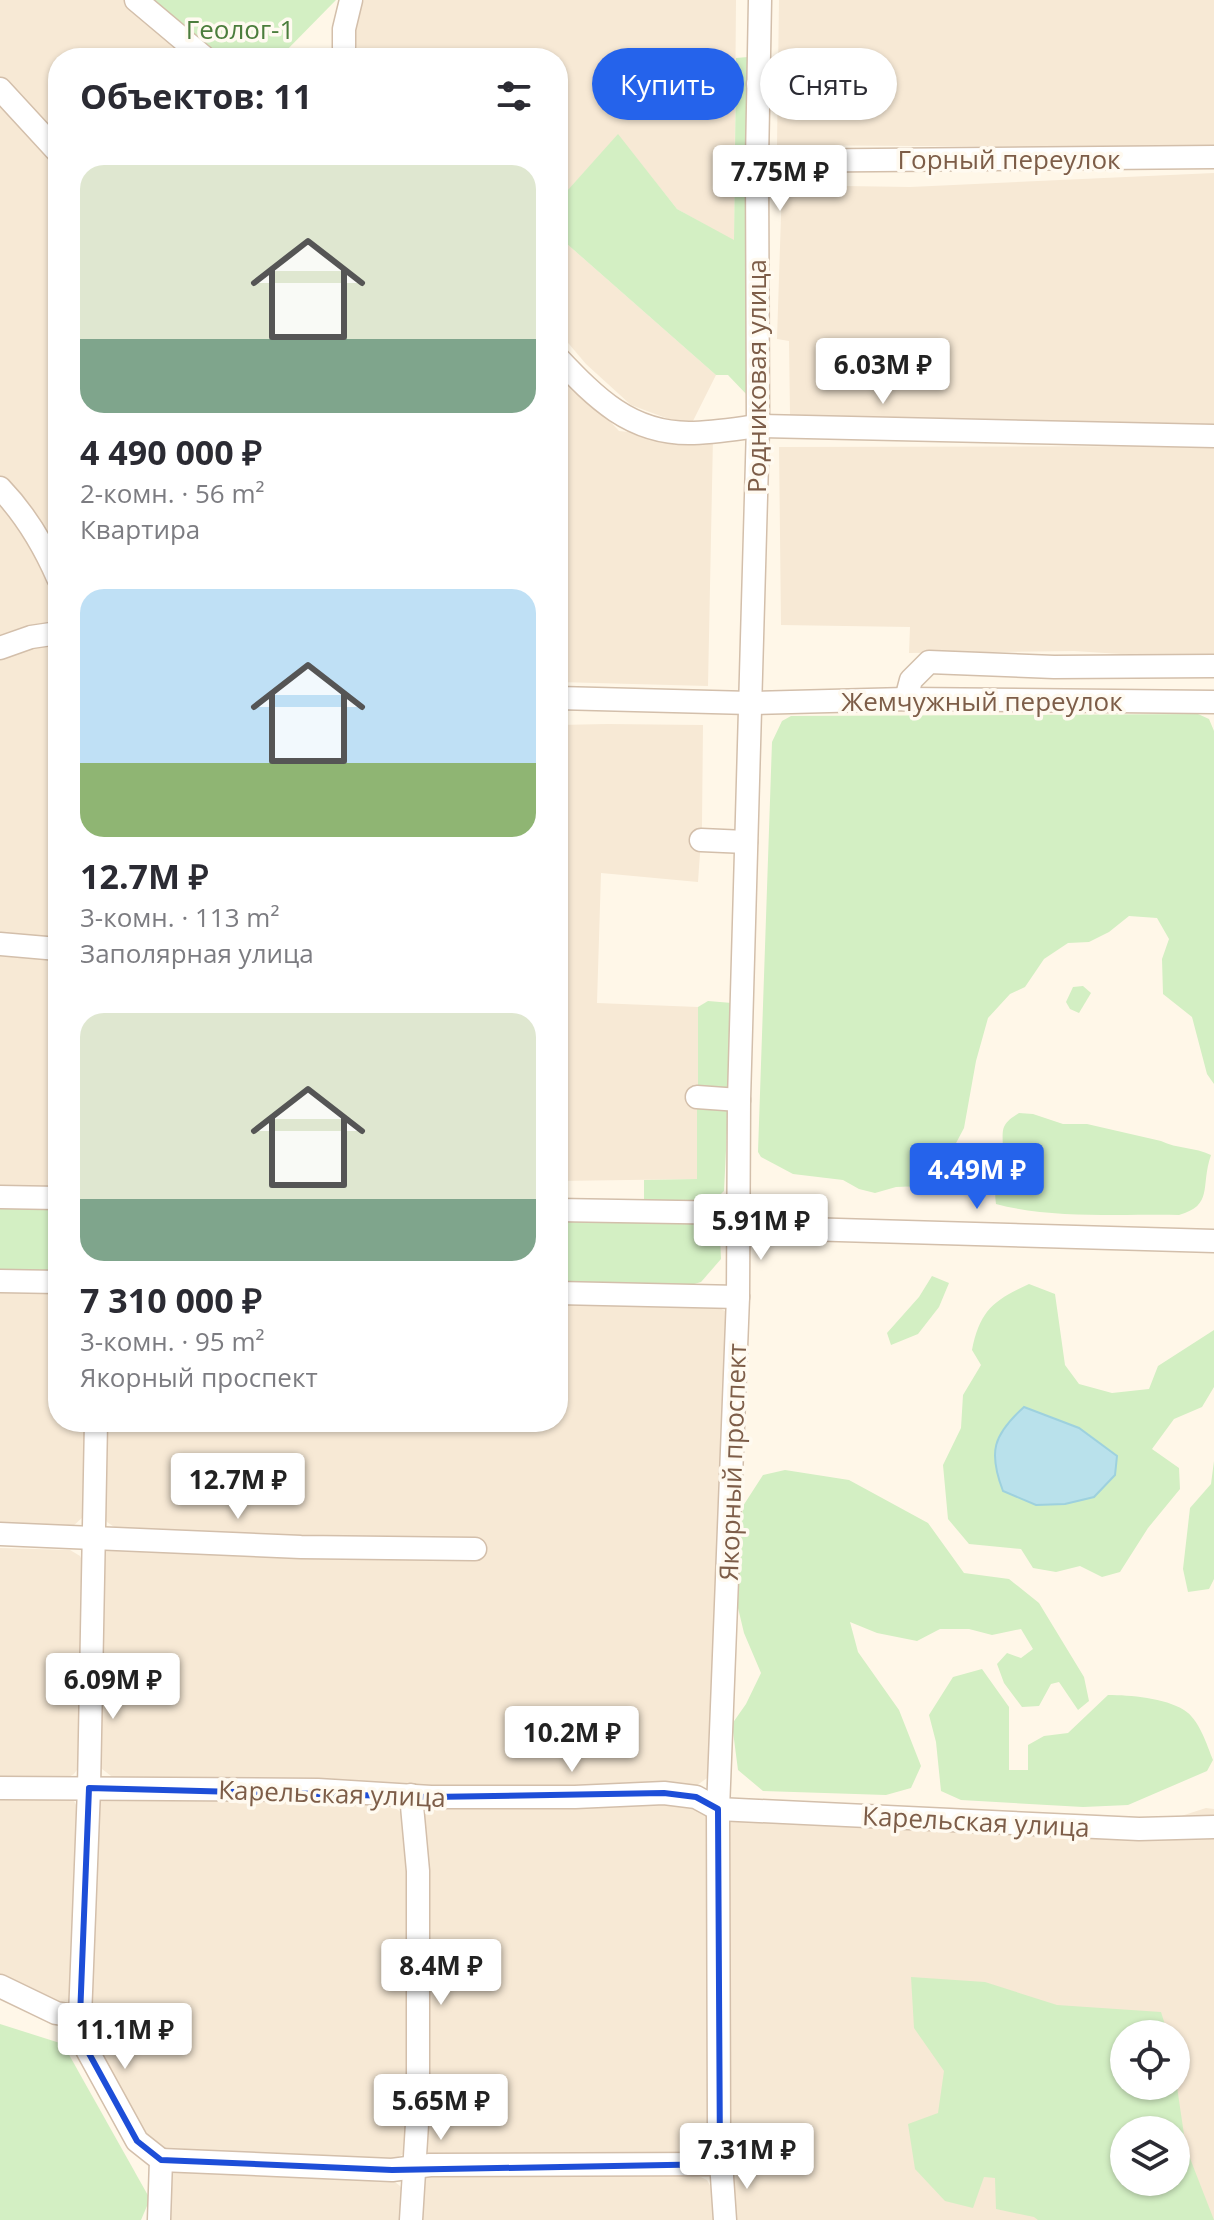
<!DOCTYPE html>
<html lang="ru">
<meta charset="utf-8">
<style>
body{margin:0;font-family:"Open Sans",sans-serif;background:#f7f7f7;color:#2b2b33;height:100vh;display:flex;flex-direction:column;font-size:30px;white-space:nowrap}
*{box-sizing:border-box;margin:0}
p{font-size:26px;color:#7c7c81}
.icon{flex:none;width:44px;height:44px;fill:none;stroke:currentColor;stroke-width:2;stroke-linecap:round;stroke-linejoin:round}
.map{position:relative;flex:1;overflow:hidden}
.details{position:absolute;left:48px;top:48px;width:520px;height:1384px;display:flex;flex-direction:column;background:#fff;border-radius:32px;box-shadow:0 2px 6px #0004}
.details>*{flex:none}
.guide{position:absolute;left:592px;top:48px;width:502px;height:72px;display:flex;gap:16px}
.fabs{position:absolute;left:1110px;top:2020px;display:grid;gap:16px}
.fabs a{display:grid;place-items:center;width:80px;height:80px;border-radius:50%;background:#fff;box-shadow:0 2px 6px #0004;font-size:40px}
.price{position:absolute;translate:-50% -68px;padding:0 18px;border-radius:8px;background:#fff;color:#222;font-size:26px;line-height:52px;filter:drop-shadow(0 2px 4px #0008)}
.price::after{content:'';position:absolute;left:50%;top:48px;width:24px;height:18px;margin-left:-12px;background:inherit;clip-path:polygon(0 0,100% 0,50% 100%)}
.price.selected{background:#2563eb;color:#fff}
ul{padding:0;list-style:none}
li{display:grid;align-content:center;gap:16px;height:424px;padding:0 32px}
li span{display:grid;place-items:center;height:248px;border-radius:24px;color:#555}
li>.icon{margin-inline-start:auto}
span .icon{width:144px;height:144px;fill:#fffc;stroke-width:1}
li b{font-size:34px}
h2{display:flex;justify-content:space-between;align-items:center;height:96px;padding:0 32px;font-size:34px}
.pill{padding:0 28px;border-radius:36px;background:#fff;box-shadow:0 2px 6px #0004;font-size:28px;line-height:72px}
.pill.selected{background:#2563eb;color:#fff}
.map>svg:first-child{display:block}
</style>
<div class="map">
<svg width="1214" height="2220" viewBox="0 0 1214 2220">
<rect width="100%" height="100%" fill="#fff7e8"/>
<g fill="#f7e9d5" fill-rule="evenodd">
<polygon points="0,0 129,0 199,58 58,58 58,142 0,79"/>
<polygon points="364,0 736,0 734,241 677,209 618,135 558,201 558,58 358,58 353,24"/>
<polygon points="779,0 1214,0 1214,148 777,145"/>
<polygon points="0,101 58,165 58,564 0,481"/>
<polygon points="1214,173 1214,428 790,415 789,341 777,339 782,185 910,187"/>
<polygon points="558,236 716,375 690,427 631,405 586,364 558,331"/>
<polygon points="558,366 619,431 686,438 713,437 708,686 558,682"/>
<polygon points="1214,446 1214,660 1074,651 909,653 910,627 781,625 779,447"/>
<polygon points="0,494 40,550 58,592 58,628 0,643"/>
<polygon points="58,639 58,943 0,939 0,654"/>
<polygon points="607,724 703,725 702,825 698,882 601,873 597,1003 698,1007 698,1179 558,1181 558,725"/>
<polygon points="0,948 58,953 58,1191 0,1190"/>
<polygon points="0,1289 58,1290 58,1422 87,1422 85,1515 72,1527 0,1525"/>
<polygon points="558,1300 710,1303 725,1311 730,1324 714,1773 689,1791 577,1792 115,1779 102,1769 96,1756 99,1557 106,1549 293,1539 117,1529 107,1522 100,1508 102,1422 558,1422"/>
<polygon points="0,1548 70,1550 80,1556 85,1568 81,1764 74,1774 63,1780 0,1780"/>
<polygon points="0,1795 65,1796 74,1801 80,1812 70,2009 0,1980"/>
<polygon points="113,1796 385,1800 407,1817 412,1870 406,2152 391,2162 165,2153 143,2135 90,2043 93,1811 101,1800"/>
<polygon points="689,1801 703,1811 713,1823 710,2133 702,2147 686,2157 435,2159 422,2147 419,1813 430,1803"/>
<path d="M1206,1808L1214,1809V2220H732L727,2134L729,1825L734,1812L1147,1827ZM1124,2034H1176V2086H1124ZM1124,2130H1176V2182H1124Z"/>
<polygon points="177,2166 389,2177 400,2186 405,2195 404,2220 165,2220 167,2174"/>
<polygon points="434,2170 686,2170 707,2180 718,2200 718,2220 418,2220 418,2189 425,2177"/>
</g>
<g fill="#d3efc3" fill-rule="evenodd">
<polygon points="143,0 336,0 279,58 214,58"/>
<polygon points="748,57 748,396 728,375 716,375 558,236 558,201 618,134 677,209 734,240 736,58"/>
<polygon points="1198,714 1209,719 1214,731 1214,1084 1207,1074 1192,1017 1163,994 1162,959 1169,939 1157,918 1129,916 1109,932 1089,942 1068,943 1044,959 1025,987 1010,994 988,1018 976,1061 964,1128 938,1177 922,1186 896,1187 875,1193 859,1189 843,1180 793,1174 761,1157 758,1152 772,742 782,721 791,716"/>
<polygon points="1083,986 1091,993 1079,1013 1070,1009 1066,1002 1073,987"/>
<polygon points="708,1001 732,1003 730,1092 698,1090 698,1007"/>
<path d="M697,1106L728,1110L724,1191C707,1211 668,1203 644,1203V1180L697,1179Z"/>
<path d="M1019,1113L1033,1114L1063,1124H1087L1161,1141C1177,1149 1195,1147 1211,1155C1200,1187 1214,1205 1179,1215C1122,1214 1051,1219 996,1204C993,1184 999,1171 1002,1152C1004,1144 1001,1134 1004,1127C1007,1120 1013,1117 1019,1113Z"/>
<rect x="0" y="1206" width="58" height="65"/>
<polygon points="558,1217 699,1221 708,1224 720,1235 721,1259 701,1282 691,1285 558,1284"/>
<polygon points="932,1276 949,1283 939,1307 918,1334 891,1345 887,1333 919,1297"/>
<path d="M1029,1284L1055,1294L1065,1365L1079,1384L1112,1393L1149,1389L1158,1366L1214,1330V1387L1202,1407L1174,1419L1152,1449L1179,1468L1180,1489L1148,1528L1120,1572L1102,1577L1080,1566L1056,1572L1033,1568L1021,1549L969,1544L948,1519L943,1465L961,1428L963,1395L981,1365L972,1350C980,1310 994,1300 1029,1284Z"/>
<polygon points="1214,1461 1214,1579 1209,1589 1188,1592 1183,1569 1190,1508 1211,1484"/>
<polygon points="785,1470 849,1480 928,1523 964,1573 1009,1579 1039,1603 1084,1677 1089,1701 1078,1710 1059,1682 1051,1684 1039,1706 1022,1707 1004,1683 997,1664 1007,1653 1021,1658 1033,1649 1021,1629 992,1635 969,1629 940,1629 917,1641 877,1633 850,1622 858,1652 899,1710 921,1766 911,1788 886,1795 763,1791 738,1770 732,1724 746,1704 761,1673 744,1633 734,1591 743,1506 763,1475"/>
<path d="M982,1669L1009,1707V1770H1028V1745L1044,1736L1068,1733L1108,1695C1130,1695 1165,1698 1184,1710C1199,1719 1207,1745 1213,1760L1207,1771L1128,1805L1083,1807L961,1800L941,1791L936,1742L929,1715L953,1677Z"/>
<path d="M911,1977L985,1982L1057,2005L1161,2012L1168,2034H1124V2086H1176V2080L1186,2148L1214,2220H1038L1034,2217L996,2209L995,2178L984,2177L973,2208L945,2201L915,2169L908,2124L938,2113L944,2071L914,2028ZM1124,2130H1176V2182H1124Z"/>
<polygon points="0,2024 63,2044 150,2199 141,2220 0,2220"/>
</g>
<path fill="#b9e1eb" stroke="#9ed1de" stroke-width="2" d="M1024,1407L1079,1428L1117,1456L1115,1475L1094,1497L1065,1504L1036,1505L1003,1491C988,1452 993,1435 1024,1407Z"/>
<g fill="none" stroke-linecap="round" stroke-linejoin="round">
<defs>
<g id="minor">
<polyline points="136,0 205,58"/>
<polyline points="344,58 344,29 351,0"/>
<polyline points="758,84 812,86"/>
<polyline points="0,89 58,152"/>
<polyline points="757,161 1214,157"/>
<path d="M558,358C596,398 630,433 689,433C712,433 735,429 758,426L1214,436"/>
<path d="M0,488C25,514 44,546 58,578"/>
<polyline points="0,648 31,637 58,633"/>
<polyline points="558,698 750,703 906,699 1214,702"/>
<polyline points="906,699 911,680 929,662 1054,667 1214,666"/>
<polyline points="701,840 746,842"/>
<polyline points="0,944 58,949"/>
<polyline points="697,1097 739,1100"/>
<polyline points="0,1197 58,1198"/>
<polyline points="558,1210 738,1213"/>
<polyline points="738,1227 1214,1241"/>
<polyline points="0,1281 58,1282"/>
<polyline points="558,1293 738,1297"/>
<polyline points="0,1534 301,1547 475,1549"/>
<polyline points="0,1788 318,1790 431,1797 575,1797 664,1793 696,1797 718,1809 1139,1829 1214,1827"/>
<polyline points="0,1986 56,2013 80,2017 86,2048 137,2141 161,2160 159,2220"/>
<polyline points="80,2017 89,1788 96,1422"/>
<polyline points="161,2160 392,2170 430,2165 720,2164"/>
<polyline points="411,2220 418,2108 418,1871 411,1795"/>
<polyline points="725,2220 719,2133 718,1809 738,1297 739,1100 758,426 757,161 760,0"/>
</g>
</defs>
<use href="#minor" stroke="#d3bfab" stroke-width="25"/>
<use href="#minor" stroke="#fff" stroke-width="22"/>
</g>
<path fill="none" stroke="#1d4ed8" stroke-width="6" stroke-linejoin="round" d="M89,1788L431,1797L664,1793L696,1797L718,1809L720,2164L392,2170L161,2160L137,2141L86,2048L80,2017Z"/>
<g text-anchor="middle" dominant-baseline="central" stroke-width="7" stroke-linejoin="round" paint-order="stroke">
<g font-size="26" fill="#4b7d3c" stroke="#fffaf0">
<text x="240" y="29">Геолог-1</text>
</g>
<g font-size="26" fill="#7d5d48" stroke="#fffaf0">
<text x="1009" y="159">Горный переулок</text>
<text transform="translate(756 376) rotate(-90)">Родниковая улица</text>
<text x="982" y="701">Жемчужный переулок</text>
<text transform="translate(732 1462) rotate(-88)">Якорный проспект</text>
<text transform="translate(332 1793) rotate(2)">Карельская улица</text>
<text transform="translate(976 1821) rotate(3)">Карельская улица</text>
</g>
</g>
</svg>
<div class="fabs">
<a><svg class="icon" aria-label="locate" viewBox="0 0 24 24"><circle cx="12" cy="12" r="6"/><path d="M12 2v4M12 18v4M2 12h4M18 12h4"/></svg></a>
<a><svg class="icon" aria-label="layers" viewBox="0 0 24 24"><path d="M12 4l9 5-9 5-9-5zM3 14l9 5 9-5"/></svg></a>
</div>
<b class="price" style="left:780px;top:213px">7.75M ₽</b>
<b class="price" style="left:883px;top:406px">6.03M ₽</b>
<b class="price selected" style="left:977px;top:1211px">4.49M ₽</b>
<b class="price" style="left:761px;top:1262px">5.91M ₽</b>
<b class="price" style="left:238px;top:1521px">12.7M ₽</b>
<b class="price" style="left:113px;top:1721px">6.09M ₽</b>
<b class="price" style="left:572px;top:1774px">10.2M ₽</b>
<b class="price" style="left:441px;top:2007px">8.4M ₽</b>
<b class="price" style="left:125px;top:2071px">11.1M ₽</b>
<b class="price" style="left:441px;top:2142px">5.65M ₽</b>
<b class="price" style="left:747px;top:2191px">7.31M ₽</b>
<div class="guide">
<a class="pill selected">Купить</a>
<a class="pill">Снять</a>
</div>
<section class="details">
<h2>Объектов: 11<svg class="icon" aria-label="filters" viewBox="0 0 24 24"><path d="M4 7h16M4 17h16"/><circle cx="9" cy="7" r="2"/><circle cx="15" cy="17" r="2"/></svg></h2>
<ul>
<li><span style="background:linear-gradient(#dfe7d0 70%,#7fa58c 0)"><svg class="icon" aria-label="home" viewBox="0 0 24 24"><path d="M3 11l9-7 9 7M6 9v11h12V9"/></svg></span><div><b>4 490 000 ₽</b><p>2-комн. · 56 m²</p><p>Квартира</p></div></li>
<li><span style="background:linear-gradient(#bfe0f5 70%,#8fb573 0)"><svg class="icon" aria-label="home" viewBox="0 0 24 24"><path d="M3 11l9-7 9 7M6 9v11h12V9"/></svg></span><div><b>12.7M ₽</b><p>3-комн. · 113 m²</p><p>Заполярная улица</p></div></li>
<li><span style="background:linear-gradient(#dfe7d0 75%,#7fa58c 0)"><svg class="icon" aria-label="home" viewBox="0 0 24 24"><path d="M3 11l9-7 9 7M6 9v11h12V9"/></svg></span><div><b>7 310 000 ₽</b><p>3-комн. · 95 m²</p><p>Якорный проспект</p></div></li>
</ul>
</section>
</div>
